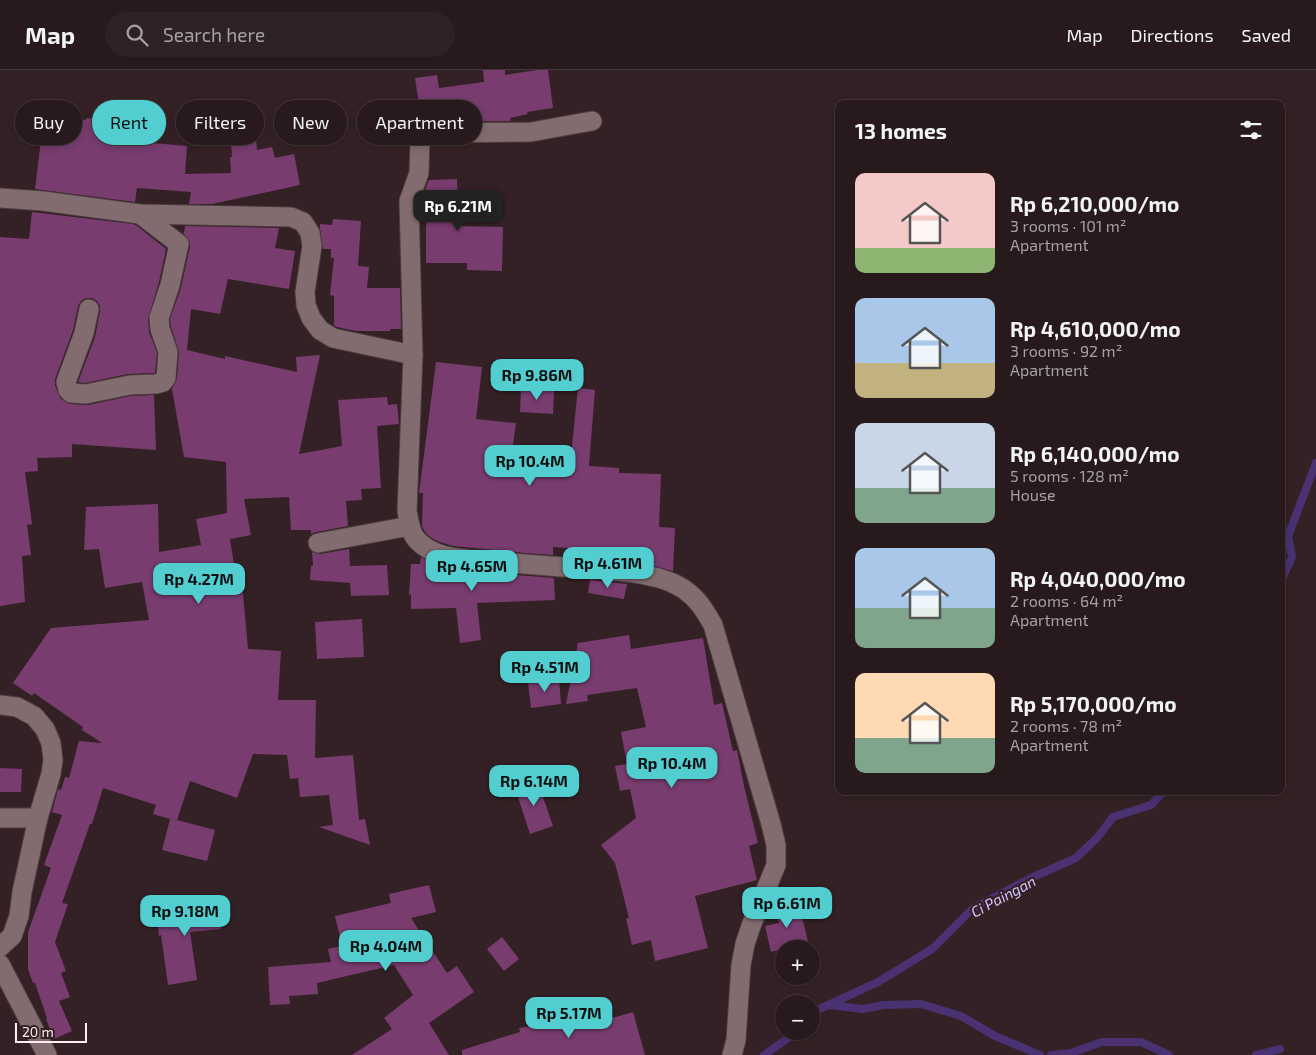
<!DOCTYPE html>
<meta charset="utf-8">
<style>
body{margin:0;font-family:"Exo 2",sans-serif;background:#2f2225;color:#f1f3f6;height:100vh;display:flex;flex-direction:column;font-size:19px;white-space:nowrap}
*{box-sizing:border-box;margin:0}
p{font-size:16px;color:#a4a0a3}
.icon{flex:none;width:28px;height:28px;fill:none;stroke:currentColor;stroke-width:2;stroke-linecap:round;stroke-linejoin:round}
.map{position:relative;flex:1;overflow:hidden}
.details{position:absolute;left:835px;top:30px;width:450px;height:695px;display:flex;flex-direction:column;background:#27191c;border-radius:10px;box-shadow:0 2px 8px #0003,0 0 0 1px #43383b}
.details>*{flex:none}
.hud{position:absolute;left:15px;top:30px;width:475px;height:45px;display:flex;gap:10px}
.tools{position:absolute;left:775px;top:870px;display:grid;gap:10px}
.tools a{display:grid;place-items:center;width:45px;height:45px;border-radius:50%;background:#27191c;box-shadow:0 2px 8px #0003,0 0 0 1px #43383b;font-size:25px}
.scale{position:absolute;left:15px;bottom:12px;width:72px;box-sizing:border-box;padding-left:5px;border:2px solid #fceef0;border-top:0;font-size:14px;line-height:18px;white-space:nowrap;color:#fceef0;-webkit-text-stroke:4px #342125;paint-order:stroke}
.price{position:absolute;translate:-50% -42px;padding:0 11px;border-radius:10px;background:#52cdd0;color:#111;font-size:16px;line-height:32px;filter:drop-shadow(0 1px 2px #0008)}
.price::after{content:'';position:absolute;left:50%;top:30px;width:15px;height:11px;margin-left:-8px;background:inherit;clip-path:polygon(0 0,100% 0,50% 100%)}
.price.active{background:#222;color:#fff}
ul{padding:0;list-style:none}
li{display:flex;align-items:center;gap:15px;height:125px;padding:0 20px}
li span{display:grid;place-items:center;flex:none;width:140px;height:100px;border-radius:10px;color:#555}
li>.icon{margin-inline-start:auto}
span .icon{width:60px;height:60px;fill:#fffc;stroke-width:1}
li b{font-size:21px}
h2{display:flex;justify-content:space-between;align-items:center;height:60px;padding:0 20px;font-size:21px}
.pill{padding:0 18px;border-radius:22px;background:#27191c;box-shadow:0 2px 8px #0003,0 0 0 1px #43383b;font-size:18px;line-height:45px}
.pill.active{background:#52cdd0;color:#111}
header{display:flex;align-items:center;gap:30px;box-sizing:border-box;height:70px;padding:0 25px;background:#27191c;border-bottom:1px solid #43383b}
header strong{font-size:24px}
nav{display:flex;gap:28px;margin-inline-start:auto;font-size:18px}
.search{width:350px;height:45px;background:#2f2225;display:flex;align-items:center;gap:12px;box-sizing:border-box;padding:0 18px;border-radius:28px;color:#a4a0a3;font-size:19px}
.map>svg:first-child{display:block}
</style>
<header>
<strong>Map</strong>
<div class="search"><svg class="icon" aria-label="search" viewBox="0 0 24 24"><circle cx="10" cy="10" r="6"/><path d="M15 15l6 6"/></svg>Search here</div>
<nav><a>Map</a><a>Directions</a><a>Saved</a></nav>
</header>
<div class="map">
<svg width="1316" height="985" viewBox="0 0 1316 985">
<rect width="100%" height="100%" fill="#342125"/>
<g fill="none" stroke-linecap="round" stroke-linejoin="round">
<g stroke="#4a3172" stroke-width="8">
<polyline points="1281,511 1292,487 1288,466 1316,393"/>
<polyline points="829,935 863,939 884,935 921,934 961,946 995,966 1040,985"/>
<polyline points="811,943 878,912 932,879 972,839 1031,808 1076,788 1097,768 1113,747 1151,735 1164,721"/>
<polyline points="764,985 791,966 795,961"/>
<polyline points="1051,985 1071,983 1102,972 1141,972 1169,985"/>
<polyline points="1256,985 1280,979"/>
</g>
</g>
<g fill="#783c6f">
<polygon points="483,0 505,0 505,5 537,0 548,0 553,38 527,42 528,44 510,48 511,51 446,52 446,50 430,52 422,54 415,8 437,5 439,18 484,12"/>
<polygon points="44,46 86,50 86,48 107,50 106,69 187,76 185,104 231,103 230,87 232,87 231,71 256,69 257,80 272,77 275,88 294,84 300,115 212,134 189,134 191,122 137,118 135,132 35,119"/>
<polygon points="457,109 458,156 503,157 502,201 467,200 467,193 426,193 426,140 420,141 420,133 429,110"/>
<polygon points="32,142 133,154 137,156 166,179 159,212 148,249 149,262 157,283 155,303 128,304 85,313 78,312 95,267 100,241 100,236 97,231 92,228 86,228 81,231 78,236 73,260 55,309 55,315 60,328 64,331 70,334 88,335 131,326 154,325 156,380 72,374 72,387 37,388 38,401 25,402 32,454 27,455 31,485 22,486 25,532 0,536 0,167 29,169"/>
<polygon points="333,149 361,151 358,196 369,197 367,218 400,218 401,259 390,259 390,261 356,261 337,257 334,255 334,226 330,225 334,188 331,188 331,179 323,179 320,159 320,154 332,155"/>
<polygon points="185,156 279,158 275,178 295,181 289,219 228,209 220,244 191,239 187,280 225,289 225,286 297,302 296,287 320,285 299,384 342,376 338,330 387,327 388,335 397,334 399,354 377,356 381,418 361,419 362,430 346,431 348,456 316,462 311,464 311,460 291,460 289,427 244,429 251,465 230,469 237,514 242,513 248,579 281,581 278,630 316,630 315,688 353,685 359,750 365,749 370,775 319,757 333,755 329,725 300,727 298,708 290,709 287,685 253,684 237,728 190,711 177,750 215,760 207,791 162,780 170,749 153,744 156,735 103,718 92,754 90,754 62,833 68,834 55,872 66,901 61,903 70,927 59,931 72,961 54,969 46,949 47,948 35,913 33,913 28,899 28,862 51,798 44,795 62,745 52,742 58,719 61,720 65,707 69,708 79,671 102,673 82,660 83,657 34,623 32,626 13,613 51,558 149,550 142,512 105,518 99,479 84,480 86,437 158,434 159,482 201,475 196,449 227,443 226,392 184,387 172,319 177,309 179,282 171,257 170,249 181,218 190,176 189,170 183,163 184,163"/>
<polygon points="436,292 482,297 476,349 516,353 511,390 570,395 578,318 595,320 589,396 619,398 619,403 661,404 659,457 675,458 673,501 651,495 636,492 595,488 596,480 553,477 553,485 525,483 453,476 437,471 430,467 425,462 422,456 423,423 419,423"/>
<polygon points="521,318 554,320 553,344 520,342"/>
<polygon points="349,479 350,496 387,495 389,525 351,526 350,513 310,510 311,496 313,496 312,482 320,484"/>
<polygon points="421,487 437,495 459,500 554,508 555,530 477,533 481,570 460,573 456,538 411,539 411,524 409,525 411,494 420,494"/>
<polygon points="590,510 627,514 624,529 588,523"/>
<polygon points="362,549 364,587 317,589 315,552"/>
<polygon points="629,565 631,579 703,568 714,635 722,633 733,681 737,680 744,716 758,773 749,776 757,810 695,826 708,878 655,891 651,870 632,875 626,848 629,848 615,793 601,775 636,748 630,719 620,721 615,696 627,694 621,662 646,657 637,618 587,625 588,631 566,634 578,573"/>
<polygon points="559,609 561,634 531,638 528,613"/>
<polygon points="0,698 22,699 21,722 0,722"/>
<polygon points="537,710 553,756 530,764 515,718"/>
<polygon points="429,815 436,842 411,848 447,903 457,896 474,922 429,953 449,985 352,985 392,959 384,948 413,925 394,895 317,913 318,924 289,926 290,934 270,935 268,897 331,892 328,879 342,876 335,846 391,833 389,824"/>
<polygon points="219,831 221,859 190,862 197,910 168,915 161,865 159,866 157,842 176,840 175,835"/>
<polygon points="799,834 808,872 771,882 765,856 779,853 776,840"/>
<polygon points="502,867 519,889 504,901 487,879"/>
<polygon points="633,942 645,985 462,985 462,980 520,962 519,958 558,952 558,948 588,946 589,951 616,947"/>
</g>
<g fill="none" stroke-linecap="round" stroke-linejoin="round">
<defs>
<g id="minor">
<path d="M0,128L43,131L140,144L291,147L303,152L310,163L312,176L305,222L306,235L311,248L320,260L333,268L413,285L407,441C409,450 410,462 416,469C434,490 466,489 491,491C520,494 549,496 578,498C610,501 659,501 685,520C699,530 705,541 713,555L771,754L776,775V795L751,856L745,874L741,895L736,970L732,985"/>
<polyline points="89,239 84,263 66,312 68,320 71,323 86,324 130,315 156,314 163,312 166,308 168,282 160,259 159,248 170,215 179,174 140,144"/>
<polyline points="413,285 409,131 419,103 420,68 424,65 430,63 531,62 592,51"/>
<polyline points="318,473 410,456"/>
<polyline points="0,635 17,637 34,646 45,659 51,673 53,690 51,704 38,748 22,822 19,846 12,866 0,877"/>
<polyline points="0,748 38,748"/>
<polyline points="0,894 47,985"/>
</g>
</defs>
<use href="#minor" stroke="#4c3d40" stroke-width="21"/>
<use href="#minor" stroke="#836c70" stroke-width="19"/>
</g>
<g text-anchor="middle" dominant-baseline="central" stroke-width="4.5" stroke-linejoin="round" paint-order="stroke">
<g font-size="15" font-style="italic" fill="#d6c4fe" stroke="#342125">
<text transform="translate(1003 826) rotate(-28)">Ci Paingan</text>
</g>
</g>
</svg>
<div class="tools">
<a>+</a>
<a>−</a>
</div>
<div class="scale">20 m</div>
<b class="price active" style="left:458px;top:162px">Rp 6.21M</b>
<b class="price" style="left:537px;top:331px">Rp 9.86M</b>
<b class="price" style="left:530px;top:417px">Rp 10.4M</b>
<b class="price" style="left:608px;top:519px">Rp 4.61M</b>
<b class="price" style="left:472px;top:522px">Rp 4.65M</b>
<b class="price" style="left:199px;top:535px">Rp 4.27M</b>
<b class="price" style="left:545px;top:623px">Rp 4.51M</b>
<b class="price" style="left:672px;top:719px">Rp 10.4M</b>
<b class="price" style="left:534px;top:737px">Rp 6.14M</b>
<b class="price" style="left:787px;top:859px">Rp 6.61M</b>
<b class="price" style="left:185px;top:867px">Rp 9.18M</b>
<b class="price" style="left:386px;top:902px">Rp 4.04M</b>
<b class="price" style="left:569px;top:969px">Rp 5.17M</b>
<div class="hud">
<a class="pill">Buy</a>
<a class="pill active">Rent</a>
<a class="pill">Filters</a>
<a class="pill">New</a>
<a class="pill">Apartment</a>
</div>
<section class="details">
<h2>13 homes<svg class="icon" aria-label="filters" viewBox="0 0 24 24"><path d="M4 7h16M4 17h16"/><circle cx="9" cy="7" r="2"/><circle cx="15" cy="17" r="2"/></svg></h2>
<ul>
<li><span style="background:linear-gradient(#f6c9c9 75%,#8fb573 0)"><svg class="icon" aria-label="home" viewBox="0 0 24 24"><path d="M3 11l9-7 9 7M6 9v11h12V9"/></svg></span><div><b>Rp 6,210,000/mo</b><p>3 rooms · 101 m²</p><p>Apartment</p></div></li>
<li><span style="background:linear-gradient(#a9c7e8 65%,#c2b280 0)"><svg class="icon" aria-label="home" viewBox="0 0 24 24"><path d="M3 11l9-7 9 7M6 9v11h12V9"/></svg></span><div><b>Rp 4,610,000/mo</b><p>3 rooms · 92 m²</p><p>Apartment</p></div></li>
<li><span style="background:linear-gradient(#c9d6e8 65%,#7fa58c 0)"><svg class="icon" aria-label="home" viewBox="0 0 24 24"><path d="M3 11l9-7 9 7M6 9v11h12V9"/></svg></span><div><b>Rp 6,140,000/mo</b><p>5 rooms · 128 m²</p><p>House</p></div></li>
<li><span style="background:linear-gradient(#a9c7e8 60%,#7fa58c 0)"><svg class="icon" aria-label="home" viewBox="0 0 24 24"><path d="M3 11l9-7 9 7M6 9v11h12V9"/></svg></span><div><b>Rp 4,040,000/mo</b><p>2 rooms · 64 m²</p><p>Apartment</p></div></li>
<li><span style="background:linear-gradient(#ffd9b3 65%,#7fa58c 0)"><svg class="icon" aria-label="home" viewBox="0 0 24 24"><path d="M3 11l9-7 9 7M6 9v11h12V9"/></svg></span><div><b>Rp 5,170,000/mo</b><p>2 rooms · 78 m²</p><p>Apartment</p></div></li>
</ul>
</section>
</div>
